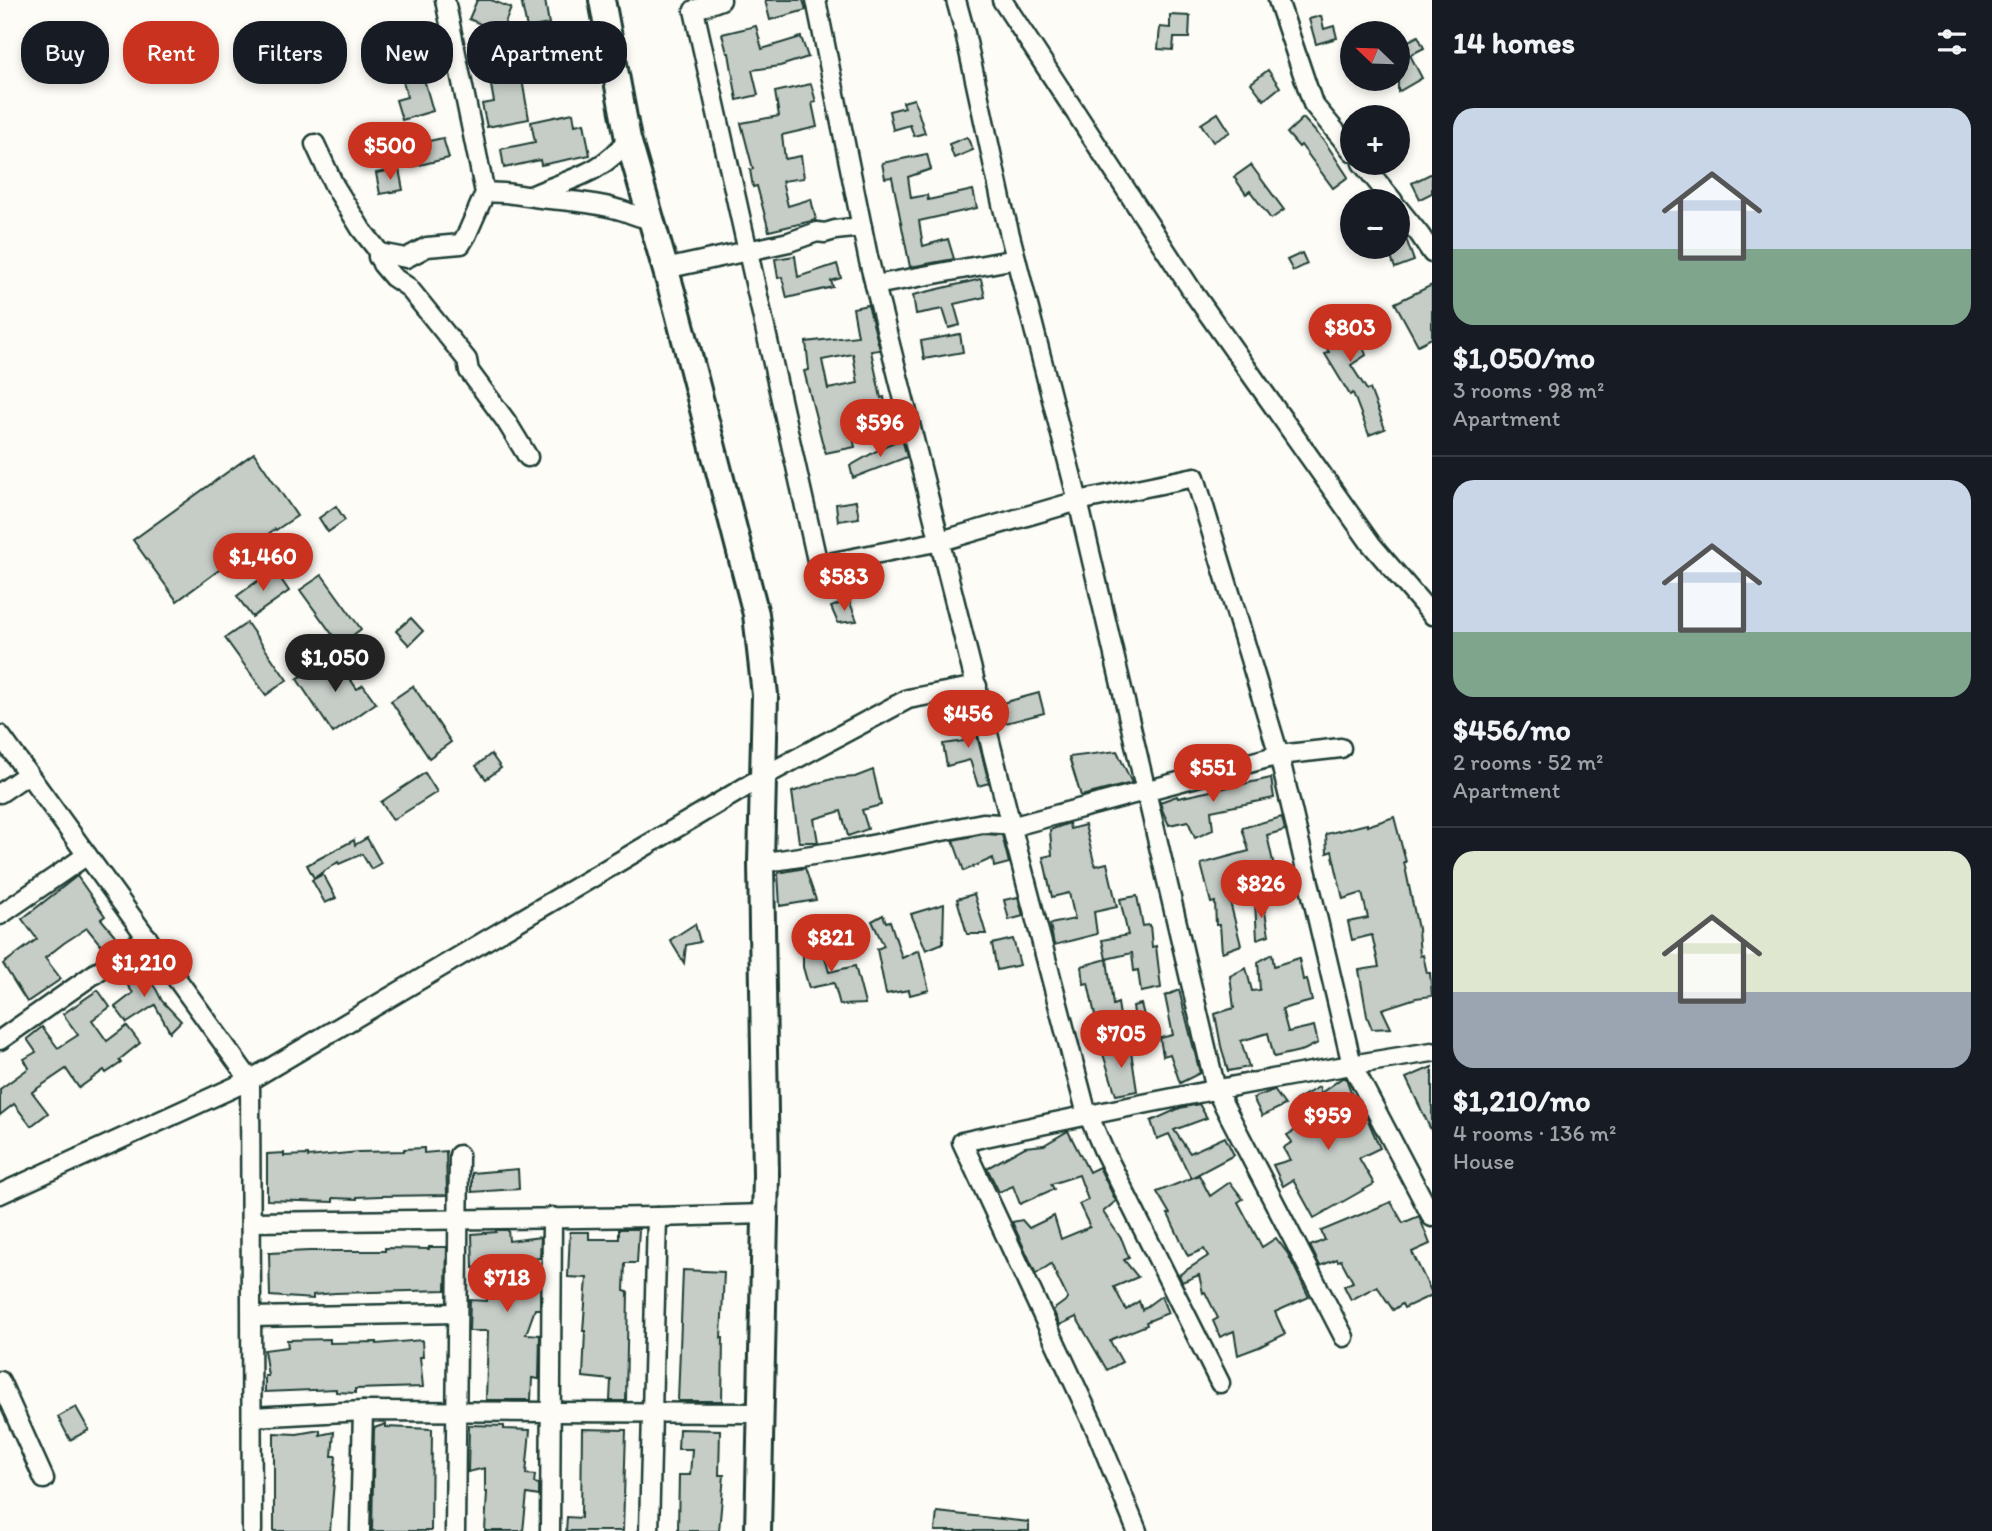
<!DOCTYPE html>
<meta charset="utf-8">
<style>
body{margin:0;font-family:Itim,sans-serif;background:#242831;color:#f1f3f6;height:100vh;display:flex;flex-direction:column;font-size:26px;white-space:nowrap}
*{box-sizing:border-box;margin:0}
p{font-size:23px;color:#9ea1a6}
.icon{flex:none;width:38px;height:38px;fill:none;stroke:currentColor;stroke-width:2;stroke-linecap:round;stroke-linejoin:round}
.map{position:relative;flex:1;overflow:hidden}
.sheet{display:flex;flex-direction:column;background:#171b24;width:560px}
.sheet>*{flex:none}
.guide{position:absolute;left:21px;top:21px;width:665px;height:63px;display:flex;gap:14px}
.needle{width:46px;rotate:293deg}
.tools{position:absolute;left:1340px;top:21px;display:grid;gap:14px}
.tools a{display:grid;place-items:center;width:70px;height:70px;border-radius:50%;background:#171b24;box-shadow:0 4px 10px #0003;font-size:35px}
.price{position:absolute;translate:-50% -60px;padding:0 16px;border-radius:24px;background:#c8321e;color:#fff;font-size:23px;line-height:46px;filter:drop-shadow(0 2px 4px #0008)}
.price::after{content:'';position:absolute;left:50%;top:42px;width:21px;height:16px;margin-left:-10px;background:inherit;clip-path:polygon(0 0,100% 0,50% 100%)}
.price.selected{background:#222;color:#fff}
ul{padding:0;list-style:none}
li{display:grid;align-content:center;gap:14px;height:371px;padding:0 21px}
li+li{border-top:2px solid #363941}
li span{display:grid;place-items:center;height:217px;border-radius:21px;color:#555}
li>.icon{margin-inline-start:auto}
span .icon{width:126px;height:126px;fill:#fffc;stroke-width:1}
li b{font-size:30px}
h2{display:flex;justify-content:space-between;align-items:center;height:84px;padding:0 21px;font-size:30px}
.chip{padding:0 24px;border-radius:28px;background:#171b24;box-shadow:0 4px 10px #0003;font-size:24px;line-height:63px}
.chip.selected{background:#c8321e;color:#fff}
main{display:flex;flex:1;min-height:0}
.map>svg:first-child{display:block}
</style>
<main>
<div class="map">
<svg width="1432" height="1531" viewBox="0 0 1432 1531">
<rect width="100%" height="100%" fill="#fdfcf7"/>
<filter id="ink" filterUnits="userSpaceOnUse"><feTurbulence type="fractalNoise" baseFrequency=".0143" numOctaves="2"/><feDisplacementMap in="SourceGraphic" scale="14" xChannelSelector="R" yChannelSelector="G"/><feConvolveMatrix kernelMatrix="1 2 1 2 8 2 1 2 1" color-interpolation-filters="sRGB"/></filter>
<g filter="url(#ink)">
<g fill="#c6cdc7" stroke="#1f3d34" stroke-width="2" fill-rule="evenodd">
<polygon points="477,0 491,0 511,8 501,33 469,19"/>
<polygon points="521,0 545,0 549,24 527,28"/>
<polygon points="765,0 803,0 806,10 770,20"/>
<polygon points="1170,15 1190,16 1189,38 1174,38 1173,50 1158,49 1160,27 1170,28"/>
<polygon points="1321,16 1324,29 1334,26 1337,38 1316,44 1309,19"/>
<polygon points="414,26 418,44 399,49 394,31"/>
<polygon points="756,26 762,49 801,37 808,57 780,66 752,70 758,95 737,100 729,53 727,53 722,34"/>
<polygon points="1398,34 1403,44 1418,36 1424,48 1410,55 1422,78 1398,92"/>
<polygon points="556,47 560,66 537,72 532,53"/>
<polygon points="1268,70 1280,87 1264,100 1251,83"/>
<polygon points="422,72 433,111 402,120 396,100 407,97 402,77"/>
<polygon points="521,74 529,119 487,127 482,104 494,102 490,80"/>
<polygon points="811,84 816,102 812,103 817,127 782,135 785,159 801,156 804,178 782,181 788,206 811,199 816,220 769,231 757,186 753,187 750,170 753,169 741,123 779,116 775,92"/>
<polygon points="914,99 925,133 914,136 910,125 893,130 889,111 905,107 903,102"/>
<polygon points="573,113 575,125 584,123 590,155 541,165 540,160 504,168 501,149 535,142 531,122"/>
<polygon points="1218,113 1230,132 1213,142 1201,124"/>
<polygon points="1303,118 1325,142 1348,177 1333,188 1301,145 1299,147 1287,133"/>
<polygon points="967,137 973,150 954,158 949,144"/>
<polygon points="443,138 449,158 411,167 406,146"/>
<polygon points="927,154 931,169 908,177 911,198 927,195 928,200 973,190 977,208 919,221 923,246 948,239 954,259 910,267 892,177 885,178 882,163"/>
<polygon points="1251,165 1284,210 1271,219 1250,191 1246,194 1234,177"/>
<polygon points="399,169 403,190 380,194 376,173"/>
<polygon points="1432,173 1432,193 1420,199 1412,183"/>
<polygon points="1398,226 1404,233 1414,261 1395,268 1387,247 1398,247"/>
<polygon points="1302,253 1307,264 1293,271 1287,260"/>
<polygon points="795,256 798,277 837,264 841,278 831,281 833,287 787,298 782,277 778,278 775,259"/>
<polygon points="981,279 985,297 954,304 960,325 949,328 943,309 916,314 913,295"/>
<polygon points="1432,285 1432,338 1418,345 1395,303"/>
<path d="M868,305L880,350L871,351L881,398L884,397L887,415L850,423L855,447L825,453L804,371L809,370L806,342L858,336L853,308ZM853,354L858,383L828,389L822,360Z"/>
<polygon points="1350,308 1366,355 1351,365 1367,390 1370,389 1385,429 1369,435 1353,393 1350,395 1325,354 1329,352 1315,326"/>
<polygon points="960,334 963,352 924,359 921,341"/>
<polygon points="902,439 907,457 853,478 850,466 887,445"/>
<polygon points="254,453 297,516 276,530 275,529 177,601 133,540"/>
<polygon points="856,501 859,518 838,521 836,504"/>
<polygon points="336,506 345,520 328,532 319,518"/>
<polygon points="274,569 289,591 252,617 237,596"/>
<polygon points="322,575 361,629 340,645 300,590"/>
<polygon points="849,600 857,621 838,623 831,607"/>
<polygon points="411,618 423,631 409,645 396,631"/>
<polygon points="247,623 287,680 266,695 225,638"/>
<polygon points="333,654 357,689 363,685 376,703 333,733 297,679"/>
<polygon points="413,686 451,742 429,758 391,701"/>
<polygon points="1039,693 1044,713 1002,724 1002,703"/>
<polygon points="971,712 989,783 978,786 970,760 947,766 943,744 964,741 959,715"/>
<polygon points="1117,751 1132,783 1081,796 1069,757"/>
<polygon points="491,754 501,768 486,779 476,766"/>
<polygon points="873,770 881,805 862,810 868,829 848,836 841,811 814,819 818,842 799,842 792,792 832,779 855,777"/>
<polygon points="425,773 437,792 393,820 381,802"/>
<polygon points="1271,778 1274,798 1211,811 1213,830 1195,838 1188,821 1169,825 1163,812 1160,802 1177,796 1178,798"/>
<polygon points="1282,817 1285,830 1267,835 1275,871 1278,869 1281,889 1260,893 1259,888 1230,902 1241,945 1222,952 1220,925 1216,925 1215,902 1211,903 1201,864 1249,851 1242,828"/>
<polygon points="1394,817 1406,862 1404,862 1418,929 1420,956 1423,955 1427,973 1430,973 1432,996 1416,998 1382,1009 1391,1028 1372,1029 1367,1016 1359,970 1379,967 1372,935 1352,940 1348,922 1368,918 1362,893 1343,899 1332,851 1327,853 1326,834 1367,824 1367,826"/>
<polygon points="1069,823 1070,829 1085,825 1095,866 1107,863 1117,907 1094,912 1097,934 1054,945 1050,924 1075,919 1069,893 1052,897 1043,857 1052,855 1050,830"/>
<polygon points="984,834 1002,835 1009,863 994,867 993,858 964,871 953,840"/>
<polygon points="367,838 381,863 371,869 362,854 339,864 338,862 314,878 307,865 354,840 355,845"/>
<polygon points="805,868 816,900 780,906 778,873"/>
<polygon points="323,874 336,898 325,903 312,880"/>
<polygon points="77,876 105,916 101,919 117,938 104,949 87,928 64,943 45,958 61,979 27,1002 3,964 37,939 22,919"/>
<polygon points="974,894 986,934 967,934 957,899"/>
<polygon points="1137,896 1143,926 1150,925 1152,947 1156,946 1161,988 1141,992 1138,970 1134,971 1132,953 1106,959 1102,940 1128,935 1120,899"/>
<polygon points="1018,897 1023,916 1009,920 1004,900"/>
<polygon points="1263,900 1269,935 1257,939 1255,901"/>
<polygon points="944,904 943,943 926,950 911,914"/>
<polygon points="883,915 886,922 890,921 902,958 919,950 929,990 910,995 909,990 886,994 877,949 884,946 872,921"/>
<polygon points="695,924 700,942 686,945 684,963 670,940"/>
<polygon points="819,935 829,972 855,966 865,1004 840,1005 834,983 809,988 803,967 803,943"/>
<polygon points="1013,939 1020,965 997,970 992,944"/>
<polygon points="1272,954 1274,966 1299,958 1303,980 1307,979 1312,1001 1282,1009 1288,1032 1314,1026 1318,1043 1304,1050 1274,1057 1268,1033 1241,1041 1249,1067 1228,1071 1221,1046 1215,1014 1234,1008 1230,976 1246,968 1252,991 1260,990 1258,962"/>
<polygon points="1107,959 1113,1005 1118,1003 1121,1022 1098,1029 1088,983 1084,984 1082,966"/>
<polygon points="136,963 156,989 162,1001 181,1021 170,1032 155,1005 127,1023 115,1007 133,993 120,975"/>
<polygon points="98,990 110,1007 92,1020 107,1041 127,1026 140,1043 119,1060 121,1063 106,1073 104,1070 79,1088 66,1069 32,1092 48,1113 31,1126 14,1104 0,1115 0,1089 29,1068 24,1059 36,1052 27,1039 42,1027 58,1048 78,1035 63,1014"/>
<polygon points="1179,990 1200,1073 1180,1083 1170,1054 1163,1056 1160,1038 1173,1035 1165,996"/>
<polygon points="1141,1004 1150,1039 1138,1042 1133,1006"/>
<polygon points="1130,1045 1137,1091 1116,1095 1103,1054"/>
<polygon points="1432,1067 1432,1132 1406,1078"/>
<polygon points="1342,1078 1346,1078 1352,1095 1334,1108 1344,1128 1367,1118 1380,1148 1359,1158 1374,1184 1314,1218 1293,1180 1283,1186 1273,1165 1290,1160 1283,1148 1292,1142 1287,1135 1312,1121 1296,1100 1319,1087 1321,1093"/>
<polygon points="1274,1090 1285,1105 1262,1116 1253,1098"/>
<polygon points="1199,1104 1207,1118 1174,1130 1190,1153 1225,1137 1234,1155 1191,1178 1169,1134 1157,1139 1151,1121 1180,1108"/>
<polygon points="1068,1131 1089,1172 1099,1167 1116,1201 1103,1212 1122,1240 1129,1258 1124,1260 1138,1277 1114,1287 1126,1310 1139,1301 1142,1310 1161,1296 1168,1313 1146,1322 1147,1325 1112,1339 1110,1341 1122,1362 1107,1370 1076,1317 1060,1325 1053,1310 1068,1299 1051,1264 1036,1274 1012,1222 1022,1220 1029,1228 1054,1216 1061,1239 1090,1227 1079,1204 1088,1200 1079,1175 1051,1184 1054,1189 1020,1204 1013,1186 999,1192 987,1168 1025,1147 1044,1145"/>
<polygon points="424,1148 424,1153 446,1151 447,1195 380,1196 357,1197 357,1199 333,1198 333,1202 267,1200 267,1154 284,1153 284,1156 308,1155 308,1157 359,1152 404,1151 404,1149"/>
<polygon points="518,1169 519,1189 472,1192 472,1173"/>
<polygon points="1199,1175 1210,1196 1230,1182 1243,1199 1238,1202 1262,1247 1276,1238 1288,1254 1309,1297 1275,1312 1285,1334 1259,1347 1238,1355 1234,1331 1220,1337 1213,1321 1218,1318 1205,1292 1203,1293 1199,1275 1182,1282 1179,1275 1208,1256 1204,1249 1188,1256 1168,1214 1170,1214 1157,1192"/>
<polygon points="1391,1202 1403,1223 1419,1216 1430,1244 1412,1252 1432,1293 1432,1295 1404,1308 1402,1304 1393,1310 1377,1286 1351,1300 1344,1286 1353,1282 1341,1260 1338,1261 1337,1259 1320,1266 1310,1246 1325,1240 1321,1231"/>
<polygon points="619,1229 639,1229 637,1263 625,1263 624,1291 628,1292 626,1401 610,1401 611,1380 583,1377 585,1331 583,1331 587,1278 568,1277 570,1232 589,1232 589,1239 619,1239"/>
<polygon points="496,1230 508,1230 509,1241 541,1237 540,1258 522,1260 525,1284 540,1285 540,1309 535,1309 526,1334 540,1335 539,1379 532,1378 531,1400 486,1400 488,1331 469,1331 470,1300 487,1301 488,1267 473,1268 472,1234 496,1232"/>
<polygon points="429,1247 447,1247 446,1290 335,1293 313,1295 313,1299 270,1296 269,1253 309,1251 385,1251 385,1248 429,1249"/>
<polygon points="683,1270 724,1272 721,1338 723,1338 722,1401 678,1401"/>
<polygon points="330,1339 330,1343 377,1342 377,1344 422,1340 423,1357 420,1357 423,1387 355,1389 355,1393 336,1392 336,1389 265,1392 265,1376 268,1376 264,1350 288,1347 287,1340"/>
<polygon points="76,1407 89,1430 70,1440 58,1417"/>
<polygon points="386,1424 386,1427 432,1429 431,1531 372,1531 374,1428"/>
<polygon points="469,1425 504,1426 504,1429 530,1430 526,1474 535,1475 534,1483 539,1484 539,1496 527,1494 523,1531 485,1531 487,1492 485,1492 485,1468 468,1472"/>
<polygon points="582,1429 626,1430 623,1531 566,1531 567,1517 581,1518"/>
<polygon points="679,1429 720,1430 719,1475 724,1475 719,1531 678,1531 679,1475 690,1475 692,1449 678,1449"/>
<polygon points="320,1430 320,1435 334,1432 332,1456 336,1456 330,1531 274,1531 274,1433 297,1434"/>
<polygon points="937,1512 1029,1522 1029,1531 935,1531"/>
</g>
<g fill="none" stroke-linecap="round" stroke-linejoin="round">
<defs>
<g id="street">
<polyline points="721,0 694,10 818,565 941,541 1078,501 1195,477 1279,755 1352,1065 1432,1217"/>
<polyline points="816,0 868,257 1011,825 1085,1107 1103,1149 1220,1383"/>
<polyline points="956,0 965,33 1002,204 1078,501 1216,1090 1344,1337"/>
<polyline points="1002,0 1195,295 1371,544 1432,615"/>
<polyline points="1278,0 1313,104 1353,152"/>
<polyline points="315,144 334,185 361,229 376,248 382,264 393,277 408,287 467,360 469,371 506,421 528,457"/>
<polyline points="1362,163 1393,201"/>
<path d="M485,193C502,191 516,195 534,197C562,201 592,201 620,210C631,213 639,218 651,219"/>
<path d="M533,195C569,179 604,173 628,139"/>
<polyline points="1398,208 1420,235 1432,253"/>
<polyline points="378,257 385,254 406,258 427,247 461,244 467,234 485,193 445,0"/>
<polyline points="665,269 789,242 817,232 825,233 835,230 862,227"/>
<polyline points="875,285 1016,259"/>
<polyline points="0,735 250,1080 252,1531"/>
<polyline points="0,793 28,774"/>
<polyline points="761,863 851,849 983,823 1018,825 1279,755 1341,748"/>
<polyline points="0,915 87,855"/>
<polyline points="0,1040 147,937"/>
<polyline points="0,1194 250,1080 764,776 908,699 977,686"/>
<polyline points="252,1222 657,1217 765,1214"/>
<polyline points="252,1317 457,1313"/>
<polyline points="0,1381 44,1479"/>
<polyline points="252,1417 363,1411 761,1413"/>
<polyline points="360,1531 363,1411"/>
<polyline points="455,1531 459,1155"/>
<polyline points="550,1531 552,1217"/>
<polyline points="649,1531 657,1217"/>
<path d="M1137,1531L1096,1430L962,1142C1118,1108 1274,1076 1432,1052"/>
</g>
<polyline id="secondary" points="602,0 628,139 677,309 756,614 765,695 761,863 766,1175 758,1531"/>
</defs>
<use href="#street" stroke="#1f3d34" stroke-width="23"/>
<use href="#secondary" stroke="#1f3d34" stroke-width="30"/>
<use href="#street" stroke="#fdfcf7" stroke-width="18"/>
<use href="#secondary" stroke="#fdfcf7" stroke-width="24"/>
</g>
</g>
</svg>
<div class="tools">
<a><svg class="needle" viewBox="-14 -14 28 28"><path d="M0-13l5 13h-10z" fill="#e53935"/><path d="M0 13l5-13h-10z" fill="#9ea1a6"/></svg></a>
<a>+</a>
<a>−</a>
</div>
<b class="price" style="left:390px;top:182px">$500</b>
<b class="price" style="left:1350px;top:364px">$803</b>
<b class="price" style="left:880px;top:459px">$596</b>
<b class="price" style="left:263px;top:593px">$1,460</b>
<b class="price" style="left:844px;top:613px">$583</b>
<b class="price selected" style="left:335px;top:694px">$1,050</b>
<b class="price" style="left:968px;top:750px">$456</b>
<b class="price" style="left:1213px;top:804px">$551</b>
<b class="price" style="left:1261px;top:920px">$826</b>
<b class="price" style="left:831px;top:974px">$821</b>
<b class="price" style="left:144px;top:999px">$1,210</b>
<b class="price" style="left:1121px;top:1070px">$705</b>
<b class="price" style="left:1328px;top:1152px">$959</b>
<b class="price" style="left:507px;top:1314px">$718</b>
<div class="guide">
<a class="chip">Buy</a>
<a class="chip selected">Rent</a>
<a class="chip">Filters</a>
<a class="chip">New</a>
<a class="chip">Apartment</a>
</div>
</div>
<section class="sheet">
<h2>14 homes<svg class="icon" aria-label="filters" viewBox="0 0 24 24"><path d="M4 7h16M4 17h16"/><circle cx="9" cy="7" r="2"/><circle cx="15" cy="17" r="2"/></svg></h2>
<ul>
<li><span style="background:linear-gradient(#c9d6e8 65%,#7fa58c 0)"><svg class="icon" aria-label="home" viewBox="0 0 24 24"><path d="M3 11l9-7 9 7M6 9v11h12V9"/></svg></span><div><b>$1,050/mo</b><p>3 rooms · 98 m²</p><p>Apartment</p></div></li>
<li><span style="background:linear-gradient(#c9d6e8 70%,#7fa58c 0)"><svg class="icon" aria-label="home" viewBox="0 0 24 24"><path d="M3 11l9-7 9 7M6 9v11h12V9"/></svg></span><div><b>$456/mo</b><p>2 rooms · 52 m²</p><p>Apartment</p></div></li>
<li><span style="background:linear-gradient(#dfe7d0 65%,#9aa5b1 0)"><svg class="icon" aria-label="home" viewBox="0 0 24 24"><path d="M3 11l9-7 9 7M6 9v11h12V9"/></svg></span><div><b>$1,210/mo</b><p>4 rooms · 136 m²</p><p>House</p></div></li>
</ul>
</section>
</main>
